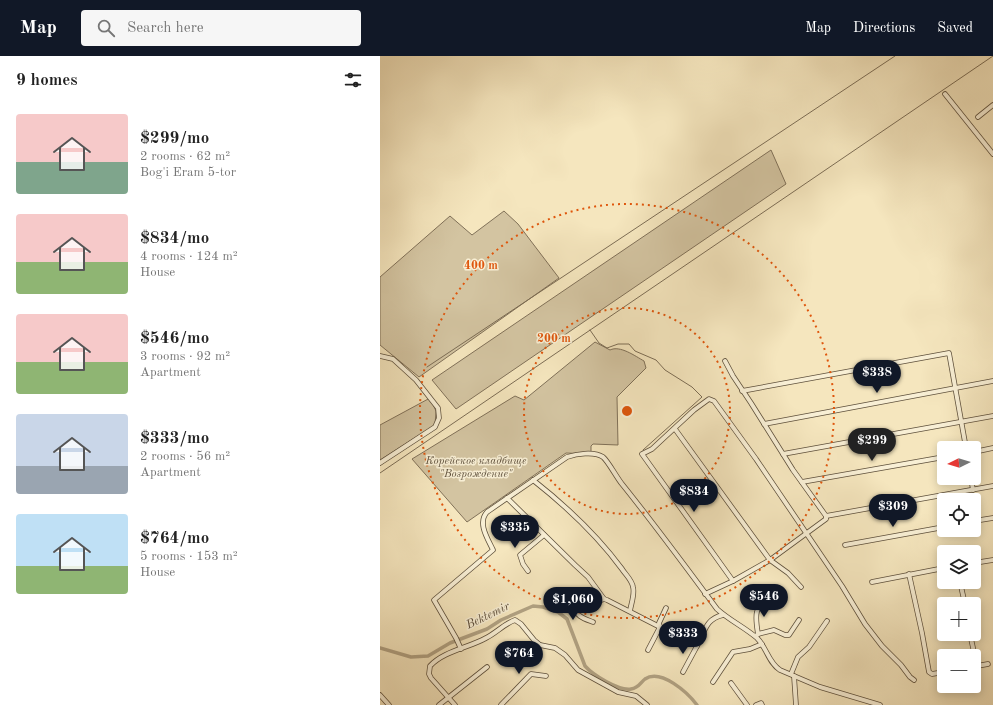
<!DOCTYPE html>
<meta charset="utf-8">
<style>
body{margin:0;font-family:"Old Standard TT",serif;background:#f6f6f6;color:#222;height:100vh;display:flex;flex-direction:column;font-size:15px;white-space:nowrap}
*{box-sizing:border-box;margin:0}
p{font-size:13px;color:#767676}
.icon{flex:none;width:22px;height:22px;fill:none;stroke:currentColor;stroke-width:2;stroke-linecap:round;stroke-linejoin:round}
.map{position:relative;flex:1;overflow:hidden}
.sheet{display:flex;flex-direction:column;background:#fff;width:380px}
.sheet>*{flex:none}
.needle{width:26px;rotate:265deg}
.fabs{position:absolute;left:557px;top:385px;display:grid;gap:8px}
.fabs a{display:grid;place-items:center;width:44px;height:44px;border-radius:4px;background:#fff;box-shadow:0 2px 10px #0003;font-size:20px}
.price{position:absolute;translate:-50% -34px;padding:0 9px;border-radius:14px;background:#111827;color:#fff;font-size:13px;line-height:26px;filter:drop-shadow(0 1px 2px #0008)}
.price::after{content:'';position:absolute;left:50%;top:24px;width:12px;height:9px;margin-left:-6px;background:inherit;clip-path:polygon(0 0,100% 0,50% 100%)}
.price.current{background:#222;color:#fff}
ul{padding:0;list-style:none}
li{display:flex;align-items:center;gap:12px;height:100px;padding:0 16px}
li span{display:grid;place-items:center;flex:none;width:112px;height:80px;border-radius:4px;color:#555}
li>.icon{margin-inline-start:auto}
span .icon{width:48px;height:48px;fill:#fffc;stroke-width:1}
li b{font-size:17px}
h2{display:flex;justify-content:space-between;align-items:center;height:48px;padding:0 16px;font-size:17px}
header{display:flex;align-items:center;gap:24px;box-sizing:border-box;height:56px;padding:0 20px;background:#111827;color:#fff}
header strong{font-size:19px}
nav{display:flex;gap:22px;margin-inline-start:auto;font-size:14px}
.search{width:280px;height:36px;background:#f6f6f6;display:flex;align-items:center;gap:10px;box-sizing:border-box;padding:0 14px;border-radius:4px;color:#767676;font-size:15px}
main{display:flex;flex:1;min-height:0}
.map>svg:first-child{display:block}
</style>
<header>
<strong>Map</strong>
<div class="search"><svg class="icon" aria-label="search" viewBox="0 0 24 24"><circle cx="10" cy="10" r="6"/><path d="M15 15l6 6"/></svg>Search here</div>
<nav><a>Map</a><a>Directions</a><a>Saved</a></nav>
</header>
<main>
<section class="sheet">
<h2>9 homes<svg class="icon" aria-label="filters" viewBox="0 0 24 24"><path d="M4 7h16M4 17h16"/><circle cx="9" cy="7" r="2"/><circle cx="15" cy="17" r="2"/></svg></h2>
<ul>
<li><span style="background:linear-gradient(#f6c9c9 60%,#7fa58c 0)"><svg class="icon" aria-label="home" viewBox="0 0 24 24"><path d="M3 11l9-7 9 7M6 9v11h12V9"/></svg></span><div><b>$299/mo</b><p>2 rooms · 62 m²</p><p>Bog'i Eram 5-tor</p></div></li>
<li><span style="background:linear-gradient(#f6c9c9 60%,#8fb573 0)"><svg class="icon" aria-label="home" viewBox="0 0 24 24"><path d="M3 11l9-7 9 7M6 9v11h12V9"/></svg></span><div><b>$834/mo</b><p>4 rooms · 124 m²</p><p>House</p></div></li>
<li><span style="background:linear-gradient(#f6c9c9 60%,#8fb573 0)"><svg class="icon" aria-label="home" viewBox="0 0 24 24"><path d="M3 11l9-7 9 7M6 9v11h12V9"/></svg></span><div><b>$546/mo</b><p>3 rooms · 92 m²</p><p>Apartment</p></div></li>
<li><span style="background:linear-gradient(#c9d6e8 65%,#9aa5b1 0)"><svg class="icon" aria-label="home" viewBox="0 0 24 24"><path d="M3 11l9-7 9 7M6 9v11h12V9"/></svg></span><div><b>$333/mo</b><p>2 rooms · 56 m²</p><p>Apartment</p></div></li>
<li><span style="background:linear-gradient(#bfe0f5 65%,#8fb573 0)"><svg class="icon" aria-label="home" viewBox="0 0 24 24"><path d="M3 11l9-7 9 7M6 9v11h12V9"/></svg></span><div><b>$764/mo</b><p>5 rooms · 153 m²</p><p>House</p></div></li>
</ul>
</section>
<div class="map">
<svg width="613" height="649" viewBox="0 0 613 649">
<rect width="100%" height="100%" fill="#f5e6be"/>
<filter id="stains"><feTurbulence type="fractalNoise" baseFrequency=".005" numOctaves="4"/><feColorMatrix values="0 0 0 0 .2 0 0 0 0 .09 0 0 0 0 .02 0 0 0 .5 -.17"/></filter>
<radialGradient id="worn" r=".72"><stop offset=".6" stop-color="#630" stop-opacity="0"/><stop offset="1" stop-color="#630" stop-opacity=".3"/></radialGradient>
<g fill="#d3c4a1" stroke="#807159">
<polygon points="391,94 406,128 76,353 52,324"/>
<polygon points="124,155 138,168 179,222 39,321 0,289 0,221 70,160 92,179"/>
<path d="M215,286L230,294C240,289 255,300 264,305L266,312L237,341L238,389L213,388L211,390V398L186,397L87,466L32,403L135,340L144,344Z"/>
<polygon points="50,342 56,355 55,369 0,404 0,369"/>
</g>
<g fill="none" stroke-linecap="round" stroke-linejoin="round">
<g stroke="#7c6d55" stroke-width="1">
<polyline points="210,274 219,287 227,292 238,288 249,288 255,295 276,304 285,314 312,331 322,341 263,394"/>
<polyline points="47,311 515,0"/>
<polyline points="0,417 613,0"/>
</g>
<path stroke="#b1a283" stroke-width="3.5" d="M0,592L31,601L48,600L70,587L107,573L121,564L153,550L163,551L178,556L187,563L205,610C213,619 238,635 251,633C259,632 260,627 265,623C281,612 308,637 317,649"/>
<defs>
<g id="street">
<polyline points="565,38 613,98"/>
<polyline points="598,61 613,49"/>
<polyline points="0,300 13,303 36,324 58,352 59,362 55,371 0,407"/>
<polyline points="362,335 569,297 586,392"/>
<polyline points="384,368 613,325"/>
<polyline points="295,373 390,504 408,517 421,531"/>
<polyline points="594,396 613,392"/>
<polyline points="403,398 613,360"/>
<polyline points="591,422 593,434"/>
<path d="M153,424C186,450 217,479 242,513C245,518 252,524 253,531C255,538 251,548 250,555"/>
<polyline points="422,426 564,401"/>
<path d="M127,442L195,509L208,521L224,543L227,544L317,590C325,576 325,563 343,559"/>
<polyline points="446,460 613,430"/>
<polyline points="594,465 613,462"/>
<polyline points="465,489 564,471"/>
<polyline points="594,507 613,504"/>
<polyline points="148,515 143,508 140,499 164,479"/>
<polyline points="529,518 542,577 549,616 552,618 564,616"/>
<polyline points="353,525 262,398 272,393 314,354 329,343 334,345 376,403 462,530 485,568 502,590 521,609 530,621 534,624"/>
<polyline points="492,526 564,512"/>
<polyline points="580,526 585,548"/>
<polyline points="325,538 353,525 390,504 446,463 446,460 413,414 371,347 353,320 345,305"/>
<polyline points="187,543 196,550 204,549 224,543"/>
<path d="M196,550C194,560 205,563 213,566"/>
<polyline points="378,578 394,574 405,579 409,579 419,564"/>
<polyline points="590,578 597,610 594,611"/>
<path d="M377,579L378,578C374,554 376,554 390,537"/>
<path d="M81,593L76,582L54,544L113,494C108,483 97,467 107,456L187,401C196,398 214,395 223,401C228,405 237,422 242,428C275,469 306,511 337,553C349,564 364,571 377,582C387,592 388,606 400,614L440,631L500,649"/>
<polyline points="268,594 280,571 279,567 286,552"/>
<polyline points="136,599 151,601 160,589"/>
<polyline points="597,610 608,608"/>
<polyline points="303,616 317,590"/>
<polyline points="411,618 418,601 429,591 447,565"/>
<polyline points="414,620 416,649"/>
<polyline points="333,626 353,596 370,593 382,588"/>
<polyline points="351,627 367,649"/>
<polyline points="0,639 9,649"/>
<polyline points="59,649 107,611"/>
<path d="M75,649L51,622L49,618L50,610C64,595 88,592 106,582C116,577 124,568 135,564L141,568L154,584L160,589L175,592L185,599L198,614L238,636L256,640L267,649"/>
<polyline points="121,649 151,618 166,620"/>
<polyline points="376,649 381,647 382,649"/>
</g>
</defs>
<use href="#street" stroke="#5e503c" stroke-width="5.5"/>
<use href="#street" stroke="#f8efd5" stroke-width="4"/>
</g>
<g fill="none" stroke="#df560c" stroke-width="2" stroke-dasharray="2 4">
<circle cx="247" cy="355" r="103"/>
<circle cx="247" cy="355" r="207"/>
</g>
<g text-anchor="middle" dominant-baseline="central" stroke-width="3" stroke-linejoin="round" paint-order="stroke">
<g font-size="11" font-style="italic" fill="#5e503c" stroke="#f8efd5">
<text x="96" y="405">Корейское кладбище<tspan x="96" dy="13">"Возрождение"</tspan></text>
</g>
<g font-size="12" font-style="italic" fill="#5b4c39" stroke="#f8efd5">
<text transform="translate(108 560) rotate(-26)">Bektemir</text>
</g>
</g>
<circle cx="247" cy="355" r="6" fill="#df560c" stroke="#f8efd5" stroke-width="2"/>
<g font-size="12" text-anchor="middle" font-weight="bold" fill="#df560c" stroke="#f8efd5" stroke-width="3" stroke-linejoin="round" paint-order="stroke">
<text x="101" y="213">400 m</text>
<text x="174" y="286">200 m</text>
</g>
<rect width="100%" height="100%" filter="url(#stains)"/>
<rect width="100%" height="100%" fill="url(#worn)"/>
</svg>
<div class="fabs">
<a><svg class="needle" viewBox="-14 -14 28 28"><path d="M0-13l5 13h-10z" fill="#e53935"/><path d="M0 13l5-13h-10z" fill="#767676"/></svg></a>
<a><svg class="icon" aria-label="locate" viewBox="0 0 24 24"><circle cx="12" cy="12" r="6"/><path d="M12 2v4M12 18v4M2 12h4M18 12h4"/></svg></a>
<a><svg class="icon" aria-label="layers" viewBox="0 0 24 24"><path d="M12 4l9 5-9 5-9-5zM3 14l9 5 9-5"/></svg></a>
<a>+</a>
<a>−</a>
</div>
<b class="price" style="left:497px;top:338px">$338</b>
<b class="price current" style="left:492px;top:406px">$299</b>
<b class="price" style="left:314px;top:457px">$834</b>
<b class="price" style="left:513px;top:472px">$309</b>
<b class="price" style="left:135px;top:493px">$335</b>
<b class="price" style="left:384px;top:562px">$546</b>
<b class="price" style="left:193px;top:565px">$1,060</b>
<b class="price" style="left:303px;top:599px">$333</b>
<b class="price" style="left:139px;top:619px">$764</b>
</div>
</main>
